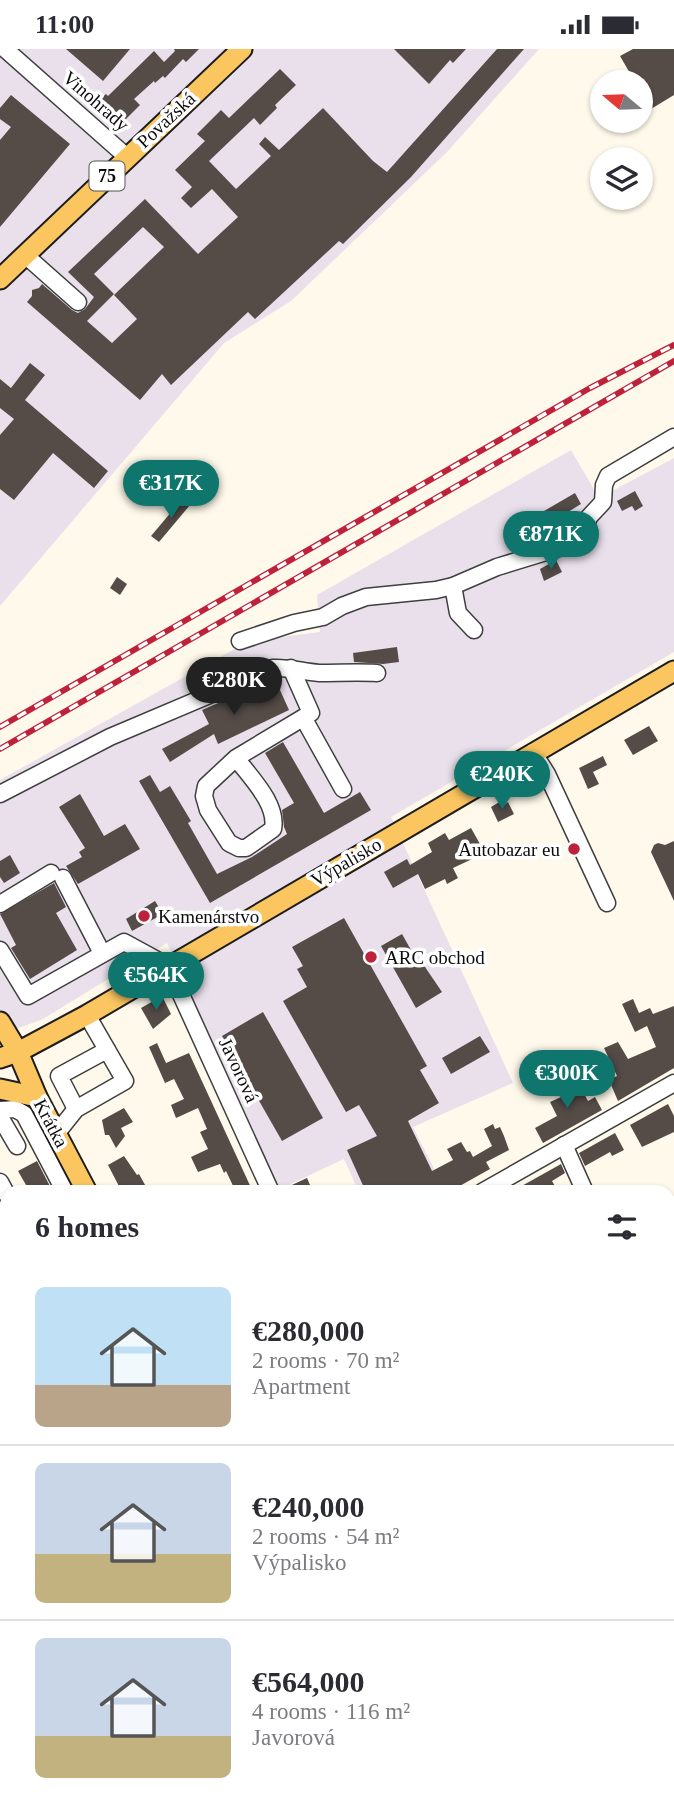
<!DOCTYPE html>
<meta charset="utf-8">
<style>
body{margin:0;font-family:Georgia,serif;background:#f7f7f7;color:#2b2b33;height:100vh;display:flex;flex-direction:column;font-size:26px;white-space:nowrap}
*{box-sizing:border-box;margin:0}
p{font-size:23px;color:#7c7c81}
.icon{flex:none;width:38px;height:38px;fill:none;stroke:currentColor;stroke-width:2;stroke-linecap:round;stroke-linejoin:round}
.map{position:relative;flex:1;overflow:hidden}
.sheet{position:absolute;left:0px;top:1136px;width:676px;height:625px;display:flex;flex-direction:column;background:#fff;border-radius:21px 21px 0 0;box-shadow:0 2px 5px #0004}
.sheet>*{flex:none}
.needle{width:46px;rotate:289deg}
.tools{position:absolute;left:590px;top:21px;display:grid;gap:14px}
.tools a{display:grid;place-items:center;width:63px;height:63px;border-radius:50%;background:#fff;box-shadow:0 2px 5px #0004;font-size:35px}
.price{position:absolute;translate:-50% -60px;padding:0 16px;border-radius:24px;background:#0f766e;color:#fff;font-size:23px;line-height:46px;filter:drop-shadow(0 2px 4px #0008)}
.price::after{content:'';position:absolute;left:50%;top:42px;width:21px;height:16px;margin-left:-10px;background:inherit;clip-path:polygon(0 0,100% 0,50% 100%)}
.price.selected{background:#222;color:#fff}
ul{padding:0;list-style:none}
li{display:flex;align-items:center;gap:21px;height:175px;padding:0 35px}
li+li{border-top:2px solid #e1e1e2}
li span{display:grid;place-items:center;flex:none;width:196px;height:140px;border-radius:10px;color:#555}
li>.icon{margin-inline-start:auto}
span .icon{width:84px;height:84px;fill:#fffc;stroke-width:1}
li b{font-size:30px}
h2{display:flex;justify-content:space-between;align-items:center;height:84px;padding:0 35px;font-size:30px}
.status{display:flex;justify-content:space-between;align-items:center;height:49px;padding:0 35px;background:#fff;direction:ltr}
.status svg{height:19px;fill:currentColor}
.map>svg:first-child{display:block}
</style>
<div class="status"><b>11:00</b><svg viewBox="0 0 49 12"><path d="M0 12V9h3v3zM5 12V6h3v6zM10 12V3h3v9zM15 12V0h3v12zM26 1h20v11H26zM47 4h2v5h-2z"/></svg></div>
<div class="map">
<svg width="674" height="1759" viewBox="0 0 674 1759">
<rect width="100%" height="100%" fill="#fff9eb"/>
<g fill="#e9e0eb">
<polygon points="0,0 539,0 447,103 291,252 224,294 0,557"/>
<polygon points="571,401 599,449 674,409 674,603 391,768 513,1034 413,1078 446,1143 359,1143 344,1110 280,1140 167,894 43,970 0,986 0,731 238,598 265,590 320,583 317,546"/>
</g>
<polygon fill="#f5edcb" points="0,1469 7,1487 7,1754 31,1754 33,1759 0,1759"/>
<g fill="#554c48" fill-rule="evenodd">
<polygon points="66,0 130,0 103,32"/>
<polygon points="174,0 199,0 186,13 183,10 165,29 163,27 155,34 154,32 134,50 140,56 118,78 95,55 106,45 108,47 154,2 164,13 175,2"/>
<polygon points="394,0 466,0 453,14 450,11 429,35"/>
<path d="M497,0H524L411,128L343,195L339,192L255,270L248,263L171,336L162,325L140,351L27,253L32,247V241L39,239L42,235L72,261L78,264L85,260L94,248L68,223L145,150L198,205L238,168L212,140L191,159L181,149L192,138L175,121L205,92L197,85L221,61L229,69L280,20L296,36L275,56L277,59L260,76L254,69L209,112L236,140L271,107L259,95L265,88L279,101L323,59L373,112L387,123ZM143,178L164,198L114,246L137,270L112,294L87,272L114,245L94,225Z"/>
<polygon points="633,0 674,0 674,46 651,60 640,43 640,33 635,33 620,7"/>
<polygon points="11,46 70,95 0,178 0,91 11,78 0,70 0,59"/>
<polygon points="30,314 45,326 25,351 108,422 94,439 53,404 14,451 0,440 0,386 14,370 0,359 0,330 11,339"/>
<polygon points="635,442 643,457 635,462 632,457 622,462 617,452"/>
<polygon points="575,444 581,455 550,474 558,488 545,492 532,469"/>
<polygon points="183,449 190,456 159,493 151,487"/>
<polygon points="556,511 562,523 544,532 540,520"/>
<polygon points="117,528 127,535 120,546 110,539"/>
<polygon points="397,598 399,613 383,615 354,613 353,604"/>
<polygon points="275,630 289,661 218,695 214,685 170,713 162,700 209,675 202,661"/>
<polygon points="649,677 658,692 633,706 624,691"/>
<polygon points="283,693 324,764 360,743 371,761 210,854 139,732 150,726 160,743 170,737 191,772 188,774 217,825 252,808 287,785 284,778 282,761 294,754 265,704"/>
<polygon points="603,707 607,716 593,723 599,735 588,740 579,719"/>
<polygon points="80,745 104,787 125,775 140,800 78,835 66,817 82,808 79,803 85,799 59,758"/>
<polygon points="501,752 504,756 508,753 514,765 498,773 491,758"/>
<polygon points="471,779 485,804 453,819 458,829 447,835 445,830 425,840 418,825 393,839 384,823 407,810 410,816 432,803 428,794 445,784 449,791"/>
<polygon points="674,792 674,852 651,803 654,796 658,794 665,796"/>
<polygon points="10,806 20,824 4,834 0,828 0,812"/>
<polygon points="54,834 66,858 56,864 77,901 30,930 11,899 16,896 0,865"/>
<polygon points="155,852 163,865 132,882 126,870"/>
<polygon points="344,869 427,1017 420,1021 439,1054 408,1072 432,1122 453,1111 447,1100 461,1093 467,1103 470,1102 473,1108 492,1097 484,1080 493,1075 495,1080 500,1078 504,1087 509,1101 486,1113 490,1120 449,1143 366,1143 347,1101 377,1087 359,1056 346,1063 283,952 307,938 297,920 303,917 292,898"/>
<polygon points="402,885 420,917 423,915 442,943 416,959 381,897"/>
<polygon points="162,947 171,965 153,980 141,959"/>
<polygon points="633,950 639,964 650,959 653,965 674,957 674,1019 618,1052 609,1031 617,1027 604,999 618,993 628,1010 656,998 647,977 635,983 622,955"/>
<polygon points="263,963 323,1069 282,1092 222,987"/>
<polygon points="480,987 490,1003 451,1025 442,1009"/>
<polygon points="157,994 166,1014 189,1004 253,1143 236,1143 226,1122 224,1124 220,1115 198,1123 191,1108 208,1100 200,1083 207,1080 198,1059 176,1069 171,1056 184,1050 174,1030 165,1034 149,998"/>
<polygon points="561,1022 570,1042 580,1037 588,1052 595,1048 602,1061 543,1094 535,1079 557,1067 550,1053 561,1048 552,1027"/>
<polygon points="668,1055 674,1067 674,1083 642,1098 630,1076"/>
<polygon points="124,1059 133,1073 121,1079 125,1087 116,1099 109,1086 105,1086 102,1071"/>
<polygon points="615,1084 624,1101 612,1107 610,1103 585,1117 579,1104"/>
<polygon points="124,1107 137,1126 139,1125 149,1143 122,1143 108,1116"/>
<polygon points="37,1112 53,1143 30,1143 18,1122"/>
<polygon points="561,1115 565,1124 552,1132 556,1139 550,1143 511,1143"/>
<polygon points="307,1129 313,1143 281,1143 281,1141"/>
</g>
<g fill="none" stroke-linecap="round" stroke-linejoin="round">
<defs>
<g id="minor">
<polyline points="5,0 127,108"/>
<polyline points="25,206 78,253"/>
<polyline points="453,537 458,564 474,581"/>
<polyline points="240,592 294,574 323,568 342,557 366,548 436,541 453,537 497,518 572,495 583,485 589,468 603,453 604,436 608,427 674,388"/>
<polyline points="304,670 343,740"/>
<polyline points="533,703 547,725 607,854"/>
<path d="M236,709C250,728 278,755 273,780L246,799H239L229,794L208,761L204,747L206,737L236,709L311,664L291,619"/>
<path d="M0,745L110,688L273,619C289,618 303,623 319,624C339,624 357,623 377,624"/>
<polyline points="63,829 102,904"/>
<polyline points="0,855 51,824"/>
<polyline points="0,901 28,947 124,893 168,917 271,1143"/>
<polyline points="76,1060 59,1027 107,1001"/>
<polyline points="0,1061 15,1060 24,1065 65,1143"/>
<polyline points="0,1068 17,1097"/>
<polyline points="56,1085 76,1060 125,1032 87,966"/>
<polyline points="564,1096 585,1143"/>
<polyline points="0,1133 7,1146"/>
<polyline points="482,1143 674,1034"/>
<polyline points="0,1187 7,1184"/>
<polyline points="0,1221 7,1223"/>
<polyline points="668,1326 674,1338"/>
<polyline points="4,1418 7,1426"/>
<polyline points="668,1492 674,1493"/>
<polyline points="133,1754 135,1759"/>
<polyline points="330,1754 332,1759"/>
<polyline points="607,1754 610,1759"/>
<polyline points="93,1759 106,1754"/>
<polyline points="403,1759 417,1754"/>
</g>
<g id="major">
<polyline points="0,230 242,0"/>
<polyline points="0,973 18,1003 37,1048 87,1143"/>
<polyline points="0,1009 18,1003 87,966 674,622"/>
<polyline points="0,1040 37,1048"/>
<polyline points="668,1365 674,1366"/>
</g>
</defs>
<use href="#minor" stroke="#3f3f3f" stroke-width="19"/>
<use href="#major" stroke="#1d1d1d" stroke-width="23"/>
<use href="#minor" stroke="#fff" stroke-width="16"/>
<use href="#major" stroke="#fbc560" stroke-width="19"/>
<defs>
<g id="rail">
<polyline points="0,678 590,339 674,296"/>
<polyline points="0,700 674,312"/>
</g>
</defs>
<use href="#rail" stroke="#be223a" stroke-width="6"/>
<use href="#rail" stroke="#fff" stroke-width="3.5" stroke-dasharray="10" stroke-linecap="butt"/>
</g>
<g fill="#be223a" stroke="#fff" stroke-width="2.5">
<circle cx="574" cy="800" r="7"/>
<circle cx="144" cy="867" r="7"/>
<circle cx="371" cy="908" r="7"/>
</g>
<g text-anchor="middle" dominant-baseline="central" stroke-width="7" stroke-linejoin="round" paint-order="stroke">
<rect fill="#fff" stroke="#555" stroke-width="2" x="89.5" y="112.5" width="35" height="29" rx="5"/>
<g font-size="18" font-weight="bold" fill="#0c0c0c">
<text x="107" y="127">75</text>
</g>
<g font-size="19" fill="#0c0c0c" stroke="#fff">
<text transform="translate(96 52) rotate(41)">Vinohrady</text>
<text transform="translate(166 71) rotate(-43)">Považská</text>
<text transform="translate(346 813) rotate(-30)">Výpalisko</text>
<text transform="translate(239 1021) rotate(65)">Javorová</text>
<text transform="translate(51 1074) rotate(62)">Krátka</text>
</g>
<g font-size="19" fill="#0c0c0c" stroke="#fff" text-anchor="start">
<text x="560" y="800" text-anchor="end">Autobazar eu</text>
<text x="158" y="867">Kamenárstvo</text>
<text x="385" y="908">ARC obchod</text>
</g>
</g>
</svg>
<div class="tools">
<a><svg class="needle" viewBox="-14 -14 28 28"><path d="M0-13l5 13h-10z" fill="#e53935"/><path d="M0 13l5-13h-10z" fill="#7c7c81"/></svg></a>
<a><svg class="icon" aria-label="layers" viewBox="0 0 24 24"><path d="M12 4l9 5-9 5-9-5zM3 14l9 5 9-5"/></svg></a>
</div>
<b class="price" style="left:171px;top:471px">€317K</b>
<b class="price" style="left:551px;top:522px">€871K</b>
<b class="price selected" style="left:234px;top:668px">€280K</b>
<b class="price" style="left:502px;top:762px">€240K</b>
<b class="price" style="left:156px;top:963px">€564K</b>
<b class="price" style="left:567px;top:1061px">€300K</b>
<section class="sheet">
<h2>6 homes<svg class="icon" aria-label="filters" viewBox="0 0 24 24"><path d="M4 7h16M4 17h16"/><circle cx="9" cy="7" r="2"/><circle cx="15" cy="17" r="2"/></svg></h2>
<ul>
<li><span style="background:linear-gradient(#bfe0f5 70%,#b9a48a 0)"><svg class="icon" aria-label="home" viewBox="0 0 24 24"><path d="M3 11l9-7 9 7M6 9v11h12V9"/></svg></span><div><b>€280,000</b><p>2 rooms · 70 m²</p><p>Apartment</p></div></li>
<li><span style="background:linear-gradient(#c9d6e8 65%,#c2b280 0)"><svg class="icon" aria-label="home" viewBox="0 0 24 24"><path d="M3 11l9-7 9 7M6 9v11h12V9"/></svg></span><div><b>€240,000</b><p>2 rooms · 54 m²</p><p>Výpalisko</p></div></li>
<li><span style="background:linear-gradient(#c9d6e8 70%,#c2b280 0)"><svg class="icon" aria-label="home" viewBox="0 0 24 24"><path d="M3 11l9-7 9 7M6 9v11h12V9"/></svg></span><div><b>€564,000</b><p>4 rooms · 116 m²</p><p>Javorová</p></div></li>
</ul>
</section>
</div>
